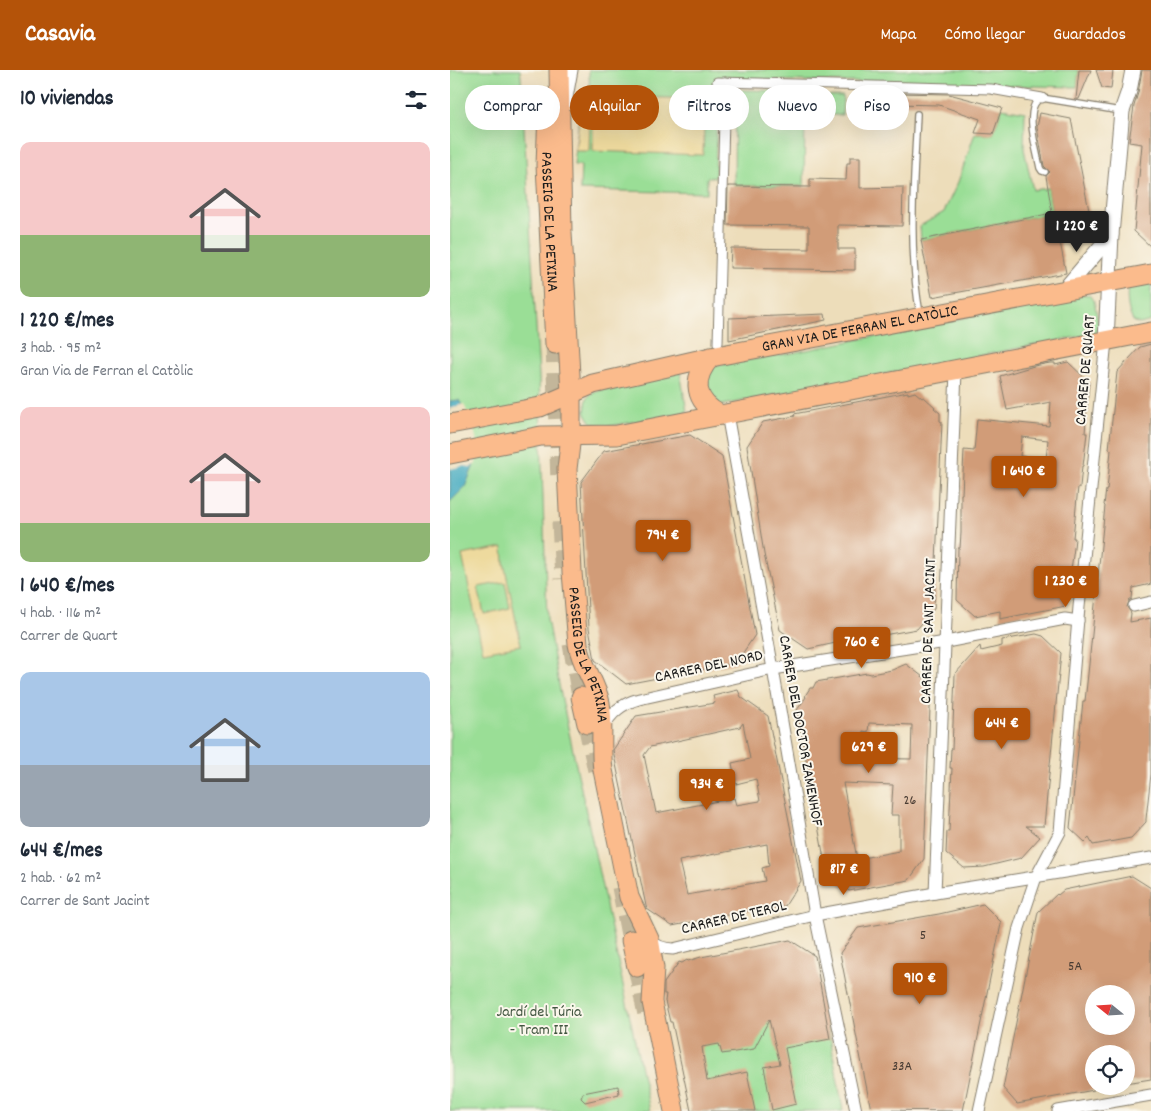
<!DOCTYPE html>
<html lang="es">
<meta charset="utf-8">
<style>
body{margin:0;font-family:Dekko,sans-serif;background:#f6f6f7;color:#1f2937;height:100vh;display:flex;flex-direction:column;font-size:19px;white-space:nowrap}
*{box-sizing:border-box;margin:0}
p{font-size:16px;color:#747a83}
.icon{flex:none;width:28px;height:28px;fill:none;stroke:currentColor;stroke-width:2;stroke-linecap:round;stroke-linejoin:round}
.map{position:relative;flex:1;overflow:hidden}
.panel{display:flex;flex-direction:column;background:#fff;width:450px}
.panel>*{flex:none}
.hud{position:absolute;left:15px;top:15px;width:475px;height:45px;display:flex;gap:10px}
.needle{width:32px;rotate:288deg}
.buttons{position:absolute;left:635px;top:915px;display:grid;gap:10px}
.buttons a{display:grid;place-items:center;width:50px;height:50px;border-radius:50%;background:#fff;box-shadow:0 5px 20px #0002;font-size:25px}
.price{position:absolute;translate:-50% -42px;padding:0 11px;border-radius:5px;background:#b45309;color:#fff;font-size:16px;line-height:32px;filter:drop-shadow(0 1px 2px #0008)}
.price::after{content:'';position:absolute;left:50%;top:30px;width:15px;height:11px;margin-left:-8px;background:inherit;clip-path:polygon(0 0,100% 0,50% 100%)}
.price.current{background:#222;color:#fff}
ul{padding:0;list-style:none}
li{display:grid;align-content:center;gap:10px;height:265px;padding:0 20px}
li span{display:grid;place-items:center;height:155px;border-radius:10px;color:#555}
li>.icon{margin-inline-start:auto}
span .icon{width:90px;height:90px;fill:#fffc;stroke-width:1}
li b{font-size:21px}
h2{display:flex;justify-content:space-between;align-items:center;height:60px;padding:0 20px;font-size:21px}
.chip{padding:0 18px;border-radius:22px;background:#fff;box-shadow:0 5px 20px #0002;font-size:18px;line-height:45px}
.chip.current{background:#b45309;color:#fff}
header{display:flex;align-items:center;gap:30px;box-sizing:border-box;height:70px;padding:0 25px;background:#b45309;color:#fff}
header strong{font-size:24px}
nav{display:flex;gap:28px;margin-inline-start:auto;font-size:18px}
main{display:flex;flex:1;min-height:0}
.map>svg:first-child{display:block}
</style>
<header>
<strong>Casavia</strong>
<nav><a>Mapa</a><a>Cómo llegar</a><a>Guardados</a></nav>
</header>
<main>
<section class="panel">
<h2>10 viviendas<svg class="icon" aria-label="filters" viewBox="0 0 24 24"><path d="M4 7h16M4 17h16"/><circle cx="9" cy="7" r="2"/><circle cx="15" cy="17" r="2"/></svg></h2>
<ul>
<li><span style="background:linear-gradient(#f6c9c9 60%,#8fb573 0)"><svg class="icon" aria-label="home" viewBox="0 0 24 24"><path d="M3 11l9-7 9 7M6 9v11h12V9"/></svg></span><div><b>1 220 €/mes</b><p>3 hab. · 95 m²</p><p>Gran Via de Ferran el Catòlic</p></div></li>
<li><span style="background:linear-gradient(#f6c9c9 75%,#8fb573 0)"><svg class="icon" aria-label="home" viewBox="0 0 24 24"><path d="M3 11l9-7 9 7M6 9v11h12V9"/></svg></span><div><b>1 640 €/mes</b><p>4 hab. · 116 m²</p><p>Carrer de Quart</p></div></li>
<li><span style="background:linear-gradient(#a9c7e8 60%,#9aa5b1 0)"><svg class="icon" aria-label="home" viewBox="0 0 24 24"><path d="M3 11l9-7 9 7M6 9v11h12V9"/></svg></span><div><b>644 €/mes</b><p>2 hab. · 62 m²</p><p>Carrer de Sant Jacint</p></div></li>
</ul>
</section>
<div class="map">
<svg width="701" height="1041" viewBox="0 0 701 1041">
<rect width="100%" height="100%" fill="#fbf7ec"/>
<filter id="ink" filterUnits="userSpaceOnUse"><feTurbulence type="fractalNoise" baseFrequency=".02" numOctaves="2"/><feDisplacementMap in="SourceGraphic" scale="10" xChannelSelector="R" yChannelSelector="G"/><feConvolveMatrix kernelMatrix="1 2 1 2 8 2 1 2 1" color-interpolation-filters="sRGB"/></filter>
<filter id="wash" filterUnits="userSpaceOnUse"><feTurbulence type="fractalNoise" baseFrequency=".0096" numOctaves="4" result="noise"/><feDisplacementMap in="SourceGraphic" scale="20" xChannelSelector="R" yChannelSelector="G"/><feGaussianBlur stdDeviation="1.12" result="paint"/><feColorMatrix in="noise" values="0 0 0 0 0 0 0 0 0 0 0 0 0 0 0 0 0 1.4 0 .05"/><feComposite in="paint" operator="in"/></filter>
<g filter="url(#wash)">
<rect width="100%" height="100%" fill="#edddba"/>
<g fill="#9ade96" stroke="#5b7d59">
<polygon points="0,0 70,0 71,7 89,306 97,549 110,620 200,1041 0,1041"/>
<polygon points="139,0 629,0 627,17 268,9 265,107 257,108 257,123 130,120 131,95 124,95 131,32 140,33"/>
<polygon points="285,20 355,21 355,26 393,26 392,45 355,45 354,116 284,116"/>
<polygon points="404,26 442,27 441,46 404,45"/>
<polygon points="552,38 575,42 574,79 583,120 598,118 602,143 471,170 470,156 494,142 508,112 525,63 543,64"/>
<path d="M701,211V251L690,254L684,252C678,244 676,228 678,218L683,215Z"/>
<polygon points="631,224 639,225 644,230 649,256 647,261 642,264 267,336 264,335 254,309 263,296 342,283"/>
<polygon points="230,302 237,342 155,357 142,353 135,342 137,328 143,322"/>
<polygon points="377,949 393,1041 241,1041 255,955"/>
</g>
<g fill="#eeda9e" stroke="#857b5d" fill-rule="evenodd">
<polygon points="140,26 255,29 253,85 143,81 143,48 140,48 139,81 125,81 130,42 140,42"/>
<path d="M53,477L54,493L71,575L33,582L12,485ZM55,512L60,538L34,544L28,517Z"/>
</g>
<polygon fill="#3fa9bf" stroke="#2e626e" points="9,330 15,341 24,395 15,417 0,432 0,331"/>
<polygon fill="#edddba" points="14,334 25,363 27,374 26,394 21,397 13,396 0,399 0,338"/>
<g id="blocks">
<g fill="#d19c78" fill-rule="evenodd">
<polygon points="629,0 641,0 629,29 626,29"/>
<polygon points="646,0 663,0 661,19 652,18"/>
<polygon points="692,0 701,0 701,177 684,161 692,74 679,72 684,36 688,23"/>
<polygon points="445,23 499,24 552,38 543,64 525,63 530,49 489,35 445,34"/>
<polygon points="590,43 621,49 643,161 609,167 616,203 482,227 471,170 602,143 596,106 600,102 594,96 587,57"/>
<polygon points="400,87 410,87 410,118 453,117 452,156 388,155 388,179 405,179 405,200 280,198 281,178 359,179 359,156 277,155 278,116 360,117 360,109 396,110 397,93 400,93"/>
<polygon points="375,244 376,250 279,270 279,248"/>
<polygon points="701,274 701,514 683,518 682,529 679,531 677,537 681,543 680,552 701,548 701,704 696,749 696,752 681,768 643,775 639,768 635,772 620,758 633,631 635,631 638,604 655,436 654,435 656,420 657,420 661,380 659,379 667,302 690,277"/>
<path d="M618,292L639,312L635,363H637L633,396H632L630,417H628L623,468H625L624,478L616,536L550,549V541L525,546L507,530L508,478H510L511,463V424H512L514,380L524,381L527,349L599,356L601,332L557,340L550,306L584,296L600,293H605V295ZM572,367L598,370L596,389L570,386Z"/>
<polygon points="458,322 458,324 465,322 472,328 474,327 485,337 484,338 490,343 490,351 492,352 484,539 467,559 428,566 427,564 358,579 330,560 314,484 297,376 313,352 345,346 344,344"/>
<polygon points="240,365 272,386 305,565 286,593 176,614 145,590 139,558 131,412 154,381"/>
<polygon points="586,564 593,566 611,583 594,756 576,756 590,767 571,788 534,797 514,798 496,783 497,761 499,761 502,698 500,698 501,679 502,679 505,604 530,576 531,581 552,576 552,570"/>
<path d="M456,594L481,613L474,789L459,810L399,821L377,805L347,640L356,627L355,626L360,618H363L366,612L417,603L421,604L442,600ZM419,653L462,655L461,689L412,688L413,661L418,662ZM393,713L443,715L441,745H449V781L407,789Z"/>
<path d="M288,620L291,627L318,646L351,811L335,836L297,841L222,856L197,839L196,836L163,680L186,646L265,633L263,626ZM293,653L300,689L282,693L286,714L306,709L310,731L286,735L284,728L206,743L194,685L200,677L290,657ZM317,774L319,796L312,798L315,811L237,825L229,791Z"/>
<path d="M682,806L701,818V1009L676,1013V984H644V1020L567,1034L553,1018L588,842L607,824L608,825L614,820ZM644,924H676V956H644Z"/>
<polygon points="533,834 551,852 551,854 513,1041 421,1040 390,883 408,858 489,844"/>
<polygon points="340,870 365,886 380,969 335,978 346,1034 322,1040 314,997 330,994 319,950 304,979 272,984 269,974 252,977 257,1011 297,1002 305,1041 241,1041 222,952 220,952 215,931 216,924 214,924 214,913 229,892 232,893 237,890 238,891 251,887"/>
<polygon points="168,1016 169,1024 135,1032 131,1028 133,1023"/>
</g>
</g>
</g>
<g filter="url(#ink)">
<use href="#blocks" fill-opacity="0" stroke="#847c6b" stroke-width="1"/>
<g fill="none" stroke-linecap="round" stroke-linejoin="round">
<g stroke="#c3b69a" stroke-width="19" stroke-dasharray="19 9" stroke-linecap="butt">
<polyline points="105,274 110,412"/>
<polyline points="111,452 114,509"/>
<polyline points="122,574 131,627"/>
<polyline points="137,654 148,705"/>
<polyline points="171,817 181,870"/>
<polyline points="187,897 198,949"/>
</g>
<defs>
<g id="service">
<path d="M467,44C464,111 458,178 470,244"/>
<path d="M595,102L592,101L590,98C587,82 572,34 592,28L671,41"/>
</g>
<g id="pedestrian">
<polyline points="267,12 541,19 592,28"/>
<polyline points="268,273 275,12"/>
</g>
<g id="minor">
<polyline points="116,33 122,0"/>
<polyline points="277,344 323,599 365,845 406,1041"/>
<polyline points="684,536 701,532"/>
<path d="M154,658C159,643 174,633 189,629L323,599L496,572L615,549L628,551"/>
<polyline points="485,823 506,301"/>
<path d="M199,869C206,876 213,879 223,879L365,845L485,823L701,788"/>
<polyline points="529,1041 569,858 586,807 610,762 629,537 656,271"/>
<polyline points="608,1041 701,1025"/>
</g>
<g id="tertiary">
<polyline points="615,219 661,165"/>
<polyline points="656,271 661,165 672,41 679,21 683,0"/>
</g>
<g id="primary">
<path id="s1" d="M109,0L112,162L121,323V366L117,399L122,502L128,574C131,595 146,612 150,633C154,655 150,678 153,700L179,827L199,869L204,898L202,932L224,1041"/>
<path id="s2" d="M98,41L96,95L105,274"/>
<path d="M261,287C241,309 244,332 271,345"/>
<path id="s3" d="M0,354L90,337L143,314L261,287L701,204"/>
<polyline points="0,384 91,366 167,365 701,262"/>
<polyline points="131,627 137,654"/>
<polyline points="181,870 187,897"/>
</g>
</defs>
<use href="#service" stroke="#847c6b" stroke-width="8"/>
<use href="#pedestrian" stroke="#847c6b" stroke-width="11"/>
<use href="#minor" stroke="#847c6b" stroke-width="13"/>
<use href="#tertiary" stroke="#847c6b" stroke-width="17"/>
<use href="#primary" stroke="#847c6b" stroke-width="21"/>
<use href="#service" stroke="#fff" stroke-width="5.5"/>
<use href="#pedestrian" stroke="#fff" stroke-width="9"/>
<use href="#minor" stroke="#fff" stroke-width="11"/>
<use href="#tertiary" stroke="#fff" stroke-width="15"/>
<use href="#primary" stroke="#fbbb8c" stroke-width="19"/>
</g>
</g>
<g text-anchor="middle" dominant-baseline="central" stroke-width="4" stroke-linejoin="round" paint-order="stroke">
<g font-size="14" fill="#493c33">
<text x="460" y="731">26</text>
<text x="473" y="866">5</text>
<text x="625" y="897">5A</text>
<text x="452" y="997">33A</text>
</g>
<g font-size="16" fill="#1c1c1c" stroke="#fbf7ec">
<text stroke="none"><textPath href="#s2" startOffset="111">PASSEIG DE LA PETXINA</textPath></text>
<text stroke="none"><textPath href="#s3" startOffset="422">GRAN VIA DE FERRAN EL CATÒLIC</textPath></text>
<text transform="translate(636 300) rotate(-85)">CARRER DE QUART</text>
<text transform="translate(479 561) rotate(-88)">CARRER DE SANT JACINT</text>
<text stroke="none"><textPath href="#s1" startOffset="588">PASSEIG DE LA PETXINA</textPath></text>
<text transform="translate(259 597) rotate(-12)">CARRER DEL NORD</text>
<text transform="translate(350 661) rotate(80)">CARRER DEL DOCTOR ZAMENHOF</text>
<text transform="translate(284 848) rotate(-13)">CARRER DE TEROL</text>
</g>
<g font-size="16" fill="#425641" stroke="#fbf7ec">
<text x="89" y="942">Jardí del Túria<tspan x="89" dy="18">- Tram III</tspan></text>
</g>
</g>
</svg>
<div class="buttons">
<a><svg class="needle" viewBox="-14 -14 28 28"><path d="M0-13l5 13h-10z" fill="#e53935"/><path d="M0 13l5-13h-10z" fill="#747a83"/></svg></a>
<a><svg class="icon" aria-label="locate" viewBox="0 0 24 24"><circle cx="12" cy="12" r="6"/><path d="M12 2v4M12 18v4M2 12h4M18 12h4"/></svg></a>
</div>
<b class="price current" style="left:627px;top:183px">1 220 €</b>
<b class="price" style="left:574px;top:428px">1 640 €</b>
<b class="price" style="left:213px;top:492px">794 €</b>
<b class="price" style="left:616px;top:538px">1 230 €</b>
<b class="price" style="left:412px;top:599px">760 €</b>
<b class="price" style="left:552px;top:680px">644 €</b>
<b class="price" style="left:419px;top:704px">629 €</b>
<b class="price" style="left:257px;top:741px">934 €</b>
<b class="price" style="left:394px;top:826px">817 €</b>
<b class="price" style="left:470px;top:935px">910 €</b>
<div class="hud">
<a class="chip">Comprar</a>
<a class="chip current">Alquilar</a>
<a class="chip">Filtros</a>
<a class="chip">Nuevo</a>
<a class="chip">Piso</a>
</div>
</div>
</main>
